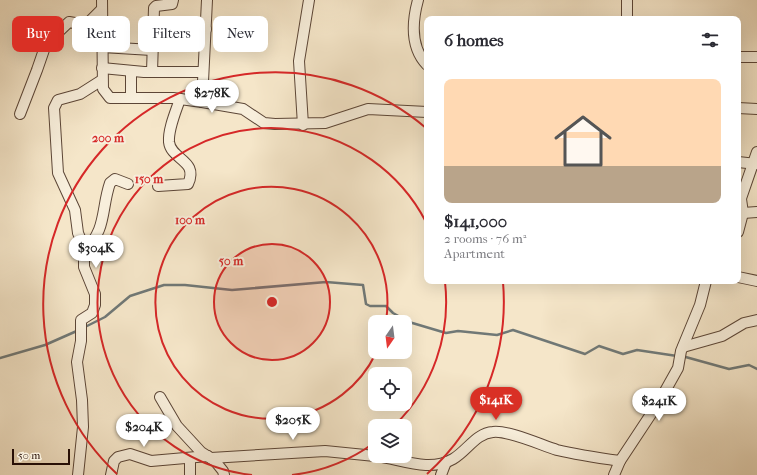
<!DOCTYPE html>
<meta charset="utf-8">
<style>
body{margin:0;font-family:"IM FELL French Canon",serif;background:#f7f7f7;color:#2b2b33;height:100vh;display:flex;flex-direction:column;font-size:15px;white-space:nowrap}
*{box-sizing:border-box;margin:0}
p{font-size:13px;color:#7c7c81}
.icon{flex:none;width:22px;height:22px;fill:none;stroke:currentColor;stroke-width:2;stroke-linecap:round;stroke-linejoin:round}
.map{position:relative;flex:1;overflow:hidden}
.sheet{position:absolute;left:424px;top:16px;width:317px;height:268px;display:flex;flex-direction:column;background:#fff;border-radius:8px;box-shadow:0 4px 16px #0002}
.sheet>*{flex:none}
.hud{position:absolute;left:12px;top:16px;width:352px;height:36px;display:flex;gap:8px}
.needle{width:26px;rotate:194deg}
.buttons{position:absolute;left:368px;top:315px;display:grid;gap:8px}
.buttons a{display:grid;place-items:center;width:44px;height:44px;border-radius:8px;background:#fff;box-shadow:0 4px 16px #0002;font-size:20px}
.scale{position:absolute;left:12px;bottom:10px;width:58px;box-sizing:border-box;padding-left:4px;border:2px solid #291006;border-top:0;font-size:11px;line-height:14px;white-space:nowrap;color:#291006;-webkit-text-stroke:3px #f8efdc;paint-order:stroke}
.price{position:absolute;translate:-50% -34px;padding:0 9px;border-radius:14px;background:#fff;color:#222;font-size:13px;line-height:26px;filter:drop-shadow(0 1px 2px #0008)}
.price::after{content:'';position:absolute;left:50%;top:24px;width:12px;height:9px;margin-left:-6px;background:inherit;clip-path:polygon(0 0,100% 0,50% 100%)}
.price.selected{background:#d93025;color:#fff}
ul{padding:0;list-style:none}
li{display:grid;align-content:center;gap:8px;height:212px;padding:0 20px}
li+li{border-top:1px solid #e1e1e2}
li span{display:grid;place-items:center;height:124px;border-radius:8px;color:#555}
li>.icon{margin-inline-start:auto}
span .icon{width:72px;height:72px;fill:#fffc;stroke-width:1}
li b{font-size:17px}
h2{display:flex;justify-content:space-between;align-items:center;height:48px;padding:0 20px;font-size:17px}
.tag{padding:0 14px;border-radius:8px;background:#fff;box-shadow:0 4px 16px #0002;font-size:14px;line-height:36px}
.tag.selected{background:#d93025;color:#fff}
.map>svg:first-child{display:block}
</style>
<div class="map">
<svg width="757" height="475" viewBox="0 0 757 475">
<rect width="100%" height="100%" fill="#f5e6c9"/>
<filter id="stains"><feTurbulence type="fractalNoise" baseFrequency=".005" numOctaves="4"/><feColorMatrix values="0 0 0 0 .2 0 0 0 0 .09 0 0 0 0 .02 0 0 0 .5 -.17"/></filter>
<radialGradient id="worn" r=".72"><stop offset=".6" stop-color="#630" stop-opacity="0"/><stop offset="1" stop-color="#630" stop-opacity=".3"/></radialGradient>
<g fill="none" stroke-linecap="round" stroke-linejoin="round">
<g stroke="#707876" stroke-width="2.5">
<polyline points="83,328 105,317 130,296 164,285 185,285 232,290 326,282 363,285 366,304 370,306 386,306 393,313 409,322 446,333 458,331 497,335 513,330 585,354 599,346 623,354 637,350 677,356"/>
<polyline points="682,356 729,369 749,365 757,369"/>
<polyline points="0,358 45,345 79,330"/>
</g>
<defs>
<g id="minor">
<polyline points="102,0 103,89 110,98 173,98 202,102 243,109 264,123 275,124 325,123 368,109 427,112"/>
<path d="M418,0C412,22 410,47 427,65"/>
<polyline points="627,19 627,0"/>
<polyline points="153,25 206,29"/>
<polyline points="102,47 152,50"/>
<polyline points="738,57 757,57"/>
<polyline points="102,68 144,72 203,72"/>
<polyline points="152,72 154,8 156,6 172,4 173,0"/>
<polyline points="131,97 131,71"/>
<polyline points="202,102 207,0"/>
<polyline points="738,108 757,109"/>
<polyline points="20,114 37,70 46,44 69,22 86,25 102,9"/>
<polyline points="303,125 299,61 309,0"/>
<polyline points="738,162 757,164"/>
<path d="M158,186L188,184C199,160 171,160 169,142C168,129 176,111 180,99"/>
<polyline points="738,207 757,152"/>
<polyline points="743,213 757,212"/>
<polyline points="738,232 743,213 741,199"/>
<path d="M84,251C107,230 101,209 110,183L115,179L128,184"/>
<polyline points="738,277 757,281"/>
<polyline points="683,347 722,336 744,323 757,320"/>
<polyline points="160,397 177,426 201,452 215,461 223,471 224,475"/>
<path d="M376,456C401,459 429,473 453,459C467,451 476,433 493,432C508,430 541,445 557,450C578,455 599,458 620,461"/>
<polyline points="211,458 325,451 375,456"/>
<polyline points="78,475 83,427 82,400 77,362 81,341 81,320 92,313 95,305 95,294 84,267 84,247 78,233 75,210 58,173 54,108 58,100 80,94 102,80"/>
<polyline points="111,475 114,461 118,457 130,454 151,461 208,456"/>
<polyline points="190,475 190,458"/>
<polyline points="441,475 446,462"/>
<polyline points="614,475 620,461 659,402 678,368 681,351 700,305 706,281"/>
</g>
</defs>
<use href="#minor" stroke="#5c4637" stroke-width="12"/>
<use href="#minor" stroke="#f8efdc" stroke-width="10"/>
</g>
<circle cx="272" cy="302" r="58" fill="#d62828" fill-opacity=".12"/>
<g fill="none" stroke="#d62828" stroke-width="2">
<circle cx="272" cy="302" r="58"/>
<path d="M376 353A116 116 0 1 1 386 321"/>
<path d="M374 443A174 174 0 0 1 292 475M252 475A174 174 0 1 1 426 222M445 282A174 174 0 0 1 395 425"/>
<path d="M117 474A232 232 0 0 1 426 128M503 282A232 232 0 0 1 427 474"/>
</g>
<circle cx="272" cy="302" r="6" fill="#d62828" stroke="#f8efdc" stroke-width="2"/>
<g font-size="12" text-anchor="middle" font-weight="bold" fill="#d62828" stroke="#f8efdc" stroke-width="4" stroke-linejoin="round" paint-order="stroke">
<text x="108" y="142">200 m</text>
<text x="149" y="183">150 m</text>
<text x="190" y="224">100 m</text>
<text x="231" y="265">50 m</text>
</g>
<rect width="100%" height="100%" filter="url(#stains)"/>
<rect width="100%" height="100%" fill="url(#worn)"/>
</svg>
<div class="buttons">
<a><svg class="needle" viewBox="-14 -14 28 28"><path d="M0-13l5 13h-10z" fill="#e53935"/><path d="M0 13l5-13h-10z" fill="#7c7c81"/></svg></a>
<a><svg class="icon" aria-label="locate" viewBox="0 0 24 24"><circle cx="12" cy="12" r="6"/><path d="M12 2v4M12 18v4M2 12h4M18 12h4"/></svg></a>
<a><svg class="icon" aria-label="layers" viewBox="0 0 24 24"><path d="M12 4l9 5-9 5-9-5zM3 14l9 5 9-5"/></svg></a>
</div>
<div class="scale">50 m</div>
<b class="price" style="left:212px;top:114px">$278K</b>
<b class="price" style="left:96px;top:269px">$304K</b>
<b class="price selected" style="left:496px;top:421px">$141K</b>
<b class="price" style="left:659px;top:422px">$241K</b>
<b class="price" style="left:293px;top:441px">$205K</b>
<b class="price" style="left:144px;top:448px">$204K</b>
<div class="hud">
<a class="tag selected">Buy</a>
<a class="tag">Rent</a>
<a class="tag">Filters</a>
<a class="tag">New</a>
</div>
<section class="sheet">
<h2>6 homes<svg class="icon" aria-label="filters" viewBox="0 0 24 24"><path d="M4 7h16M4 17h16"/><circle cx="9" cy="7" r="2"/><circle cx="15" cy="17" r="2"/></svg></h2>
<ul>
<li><span style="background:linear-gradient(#ffd9b3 70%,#b9a48a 0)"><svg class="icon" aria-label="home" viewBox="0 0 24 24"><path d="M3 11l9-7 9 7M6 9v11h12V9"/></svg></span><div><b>$141,000</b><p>2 rooms · 76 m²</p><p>Apartment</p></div></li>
</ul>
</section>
</div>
